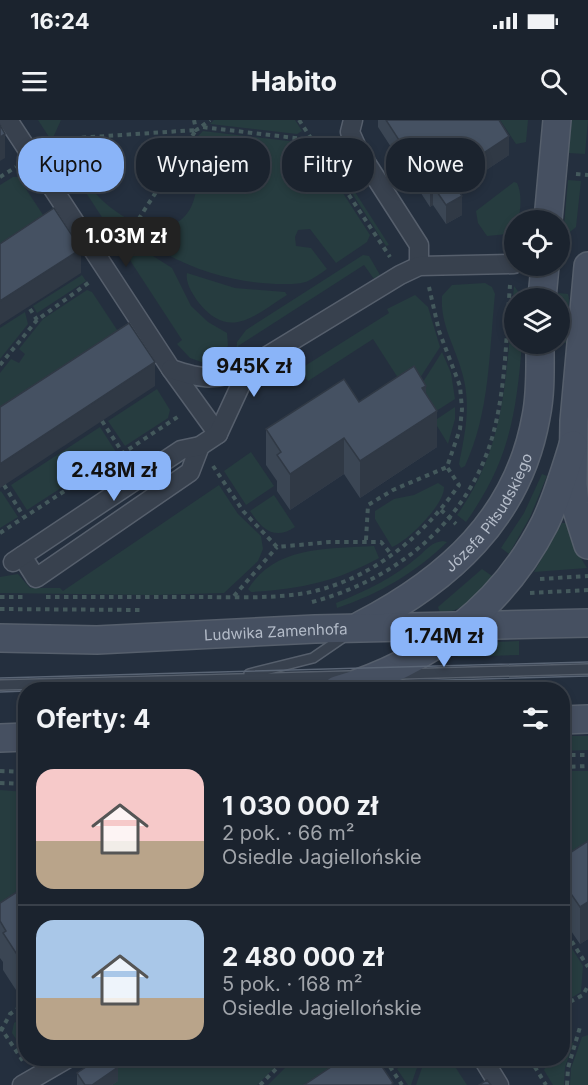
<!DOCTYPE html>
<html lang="pl">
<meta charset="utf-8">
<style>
body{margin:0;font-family:Inter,sans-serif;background:#282f3a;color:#f1f3f6;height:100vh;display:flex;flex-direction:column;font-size:22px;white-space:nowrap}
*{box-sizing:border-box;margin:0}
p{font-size:20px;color:#a0a4aa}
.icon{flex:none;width:33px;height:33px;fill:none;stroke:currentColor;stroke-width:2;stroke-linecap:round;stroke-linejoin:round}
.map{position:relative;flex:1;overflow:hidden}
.panel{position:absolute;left:18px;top:562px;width:552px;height:384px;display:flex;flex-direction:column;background:#1b232e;border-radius:24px;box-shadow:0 3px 9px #0003,0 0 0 2px #39404a}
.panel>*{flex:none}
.banner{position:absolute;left:18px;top:18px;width:552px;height:54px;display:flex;gap:12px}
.buttons{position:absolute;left:504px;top:90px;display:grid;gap:12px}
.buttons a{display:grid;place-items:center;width:66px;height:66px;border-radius:50%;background:#1b232e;box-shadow:0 3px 9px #0003,0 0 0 2px #39404a;font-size:30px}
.price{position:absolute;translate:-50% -51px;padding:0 14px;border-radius:12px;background:#8ab4f8;color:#111;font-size:20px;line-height:39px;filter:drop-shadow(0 2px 3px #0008)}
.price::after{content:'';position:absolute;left:50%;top:36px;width:18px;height:14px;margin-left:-9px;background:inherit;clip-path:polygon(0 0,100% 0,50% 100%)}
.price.on{background:#222;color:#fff}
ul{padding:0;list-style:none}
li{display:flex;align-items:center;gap:18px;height:150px;padding:0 18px}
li+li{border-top:2px solid #39404a}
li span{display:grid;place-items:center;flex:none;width:168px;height:120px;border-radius:18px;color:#555}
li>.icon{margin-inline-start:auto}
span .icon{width:72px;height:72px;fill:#fffc;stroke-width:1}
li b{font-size:26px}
h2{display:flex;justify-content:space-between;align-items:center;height:72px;padding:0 18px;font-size:26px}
.pill{padding:0 21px;border-radius:24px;background:#1b232e;box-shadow:0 3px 9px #0003,0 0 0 2px #39404a;font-size:21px;line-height:54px}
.pill.on{background:#8ab4f8;color:#111}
.status{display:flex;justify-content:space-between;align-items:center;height:42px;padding:0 30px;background:#1b232e;direction:ltr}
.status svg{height:16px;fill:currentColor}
header{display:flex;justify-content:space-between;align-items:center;height:78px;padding:0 18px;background:#1b232e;font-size:27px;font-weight:700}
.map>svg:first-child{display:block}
</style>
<div class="status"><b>16:24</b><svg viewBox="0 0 49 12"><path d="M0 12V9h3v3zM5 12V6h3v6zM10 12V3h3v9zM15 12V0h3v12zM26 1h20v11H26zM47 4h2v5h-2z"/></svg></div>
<header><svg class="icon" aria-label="menu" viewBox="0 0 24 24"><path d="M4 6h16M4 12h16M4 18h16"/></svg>Habito<svg class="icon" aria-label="search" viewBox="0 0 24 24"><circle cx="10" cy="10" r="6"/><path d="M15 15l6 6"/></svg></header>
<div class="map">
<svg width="588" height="965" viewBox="0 0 588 965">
<rect width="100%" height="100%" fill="#242f3e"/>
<g fill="#263c3f">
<polygon points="38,0 61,0 52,20 46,24 49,17"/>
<polygon points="214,0 295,0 302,11 297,14 210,4"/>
<polygon points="500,0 528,0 526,22 516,24"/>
<polygon points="571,0 588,0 585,34 568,33"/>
<path d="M203,11L306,23L311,30L314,28L370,115L367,122L336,143L310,109L298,110L295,117L296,126L311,128L327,149C321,153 314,158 308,161C299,165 285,164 276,164C224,162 177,145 135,114L141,105C197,119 205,64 190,24Z"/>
<path d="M63,23H77C80,63 99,83 133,102L120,125L72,51L66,54L62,49L67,46L56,28Z"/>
<polygon points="326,33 350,34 363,54 346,58 389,125 386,126"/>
<polygon points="13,57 18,57 53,110 0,145 0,65"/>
<polygon points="568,60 581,61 576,107 570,112 564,106"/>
<path d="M514,62L517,63C522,73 521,90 518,100H514V108L507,114L487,116L478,103L476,91Z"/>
<polygon points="131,122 172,148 191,186 208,202 227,213 228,226 207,244 190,238 177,224 182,220 124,131"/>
<polygon points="363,135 369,136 380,155 374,159 364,145 238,226 243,234 236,236 237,222 246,210"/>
<path d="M187,153L235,168L285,172L287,175C255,195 230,221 199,183C193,175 185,163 187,153Z"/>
<polygon points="82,155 86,161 37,193 33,186"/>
<path d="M485,163L492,167L495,174C489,233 490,292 465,346L461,348L459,344C465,314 471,287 463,256C456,227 440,206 442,176L452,165Z"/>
<path d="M514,166L523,178H514V224H522C516,296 509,341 466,402L457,395C508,324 506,249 514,166Z"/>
<polygon points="87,170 92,172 127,225 0,308 0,253 11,239 19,243 25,234 19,229 43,199"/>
<polygon points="558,173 568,174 569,179 566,223 561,222"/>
<polygon points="415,175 428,187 440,227 409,275 373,219 308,261 300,249 389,193 387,189"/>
<polygon points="25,192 28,204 0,239 0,208"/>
<polygon points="442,232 451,253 455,279 430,295 416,273"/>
<polygon points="157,269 170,290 168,298 125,326 108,301"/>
<polygon points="455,287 455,299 448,324 434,301"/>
<polygon points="100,307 116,332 102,341 98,336 89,342 92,348 27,390 11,365"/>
<polygon points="251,332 274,366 246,385 224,351"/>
<polygon points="542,354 547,356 530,397 509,434 501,428 524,393"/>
<path d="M438,363L444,367C445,384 407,422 392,427L375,399V391L394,379L414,375Z"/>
<polygon points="219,365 238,394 261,416 263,429 258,441 224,473 153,475 0,473 0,457 18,454 30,468 60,468 63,471"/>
<polygon points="1,371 18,397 0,408 0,372"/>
<path d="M274,375L295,407C274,421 262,409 250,391Z"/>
<polygon points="562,403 566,403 574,427 587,448 534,452"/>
<path d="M443,421L447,422C415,453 379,474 337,488L336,483C366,471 395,457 419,436C427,429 432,422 443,421Z"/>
<path d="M374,426L379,438C335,462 301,469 251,472L248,469C276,425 328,429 374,426Z"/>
<path d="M482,449L492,456C477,473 465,492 440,493L438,487Z"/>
<polygon points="519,521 519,535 458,537 456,532 472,523"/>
<polygon points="520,566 520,570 396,570 399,570"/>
<polygon points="563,616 588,616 588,630 563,631"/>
<polygon points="563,651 588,651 588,747 563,763"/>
<polygon points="0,670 26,672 25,795 0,812"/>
<polygon points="571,827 583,846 581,872 563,883 563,828"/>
<polygon points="25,896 25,930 24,931 12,913 14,903"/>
<polygon points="588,915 588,965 570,965 571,948 582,917"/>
<polygon points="574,922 565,947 564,965 553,965 544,950 551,939 562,939 563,928"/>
<polygon points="118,939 283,939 257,965 112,965 108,946"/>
<polygon points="294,939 382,939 384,943 350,965 268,965"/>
<polygon points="412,939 420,939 411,965 408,965 397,949"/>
<polygon points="425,939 450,939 467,965 416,965"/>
</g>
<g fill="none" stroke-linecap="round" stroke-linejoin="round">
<defs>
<g id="lane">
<polyline points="249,554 313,538 348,514"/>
<polyline points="401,554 588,549"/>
<polyline points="0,565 349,556"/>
</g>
<g id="street">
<polyline points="8,0 171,249 218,314"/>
<polyline points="353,0 350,12 358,30 419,125 419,146"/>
<path d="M171,249C204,260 216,261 249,247"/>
<polyline points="22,436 36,458 190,352 200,326"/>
<polyline points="13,442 181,330 200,326 218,314 249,247 400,155 419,146 514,144"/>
<polyline points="483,939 499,965"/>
<polyline points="22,965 67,939"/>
</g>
<g id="secondary">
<polyline points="548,100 557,0"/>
<polyline points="588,146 574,301 573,364 575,384 588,425"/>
<polyline points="542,178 545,146"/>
<path id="s1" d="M361,505C448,460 518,398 536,297C541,273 540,248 540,224"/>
<path id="s2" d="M0,518L97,520L315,509L588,503"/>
<path d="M337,570C427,543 502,488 545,403C557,378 565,351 573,325"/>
<polyline points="562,600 588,599"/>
<polyline points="0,618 26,617"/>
</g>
</defs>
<use href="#lane" stroke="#565f6c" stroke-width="12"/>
<use href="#street" stroke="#565f6c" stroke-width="21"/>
<use href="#secondary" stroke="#565f6c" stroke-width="30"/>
<g stroke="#44595c" stroke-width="4" stroke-dasharray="4.5 4.5" stroke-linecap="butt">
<polyline points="194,0 196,10 202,7 312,20"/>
<polyline points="299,0 390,137"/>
<polyline points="202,6 210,0"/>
<polyline points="48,27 61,19 196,10 118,131"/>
<polyline points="321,31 337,31"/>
<polyline points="576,54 588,55"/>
<polyline points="0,57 16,47"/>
<polyline points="30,189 37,200"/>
<polyline points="0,245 37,200 91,161"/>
<polyline points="102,301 123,333 179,296"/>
<polyline points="213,346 243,391 277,427 330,422 381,422 392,435"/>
<polyline points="4,365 24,397"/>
<polyline points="441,390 456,404"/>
<polyline points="0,413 123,333"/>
<polyline points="366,420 368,385 393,370 447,347"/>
<polyline points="540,459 588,456"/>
<polyline points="530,473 588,470"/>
<polyline points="234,476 277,427"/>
<polyline points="0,477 26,477"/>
<path d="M46,477C96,477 146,477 196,477C232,477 271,479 306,473C371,460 422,418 459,365L447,347L460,309L462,289L460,266L439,211L429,167"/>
<path d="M312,482C395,460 467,403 492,318C506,269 506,216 510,165"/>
<polyline points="0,489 143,490"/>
<polyline points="562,635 588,635"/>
<polyline points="562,647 588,646"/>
<polyline points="0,651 26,652"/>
<polyline points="0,663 26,664"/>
<polyline points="562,806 588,847"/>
<polyline points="562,822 570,818"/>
<polyline points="562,886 583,875 588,866"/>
<polyline points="0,907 23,941"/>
<polyline points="1,911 10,894 26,883"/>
<polyline points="385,939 402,965"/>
<polyline points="530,939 546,965"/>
<polyline points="390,947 401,939"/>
<polyline points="260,965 286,939"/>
<polyline points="567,965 568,948 580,907"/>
</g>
<use href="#lane" stroke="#38414e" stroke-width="9"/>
<use href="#street" stroke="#38414e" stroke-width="18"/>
<use href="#secondary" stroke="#465061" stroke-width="27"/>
<g stroke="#5a6575" stroke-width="1.5">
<polyline points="0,558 588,542"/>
<polyline points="80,570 588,556"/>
<polyline points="0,572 26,571"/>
</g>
</g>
<g fill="#3b4654">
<polygon points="378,0 499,0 509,35 457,69 462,95 446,104 433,85 430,87 378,7"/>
<polygon points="426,274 437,327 360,378 344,354 290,390 277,371 277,361 266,345 266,309 359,282"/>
<polygon points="588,721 588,819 580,824 567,805 567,797 562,790 562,738"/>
<polygon points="26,766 26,863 16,870 3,850 3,842 0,838 0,783"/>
<polygon points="77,953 118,961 112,965 77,965"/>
</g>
<g fill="#303945">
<polygon points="5,14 5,38 0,41 0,17"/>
<polygon points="509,16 509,35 449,75 449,56"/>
<polygon points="433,66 433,85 430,87 430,68"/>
<polygon points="462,76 462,95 446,104 446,85"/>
<polygon points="81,129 81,153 0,205 0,181"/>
<polygon points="155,242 155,266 0,368 0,344"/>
<polygon points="426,266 426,298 437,291 437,327 360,378 360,341 422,268"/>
<polygon points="344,318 344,354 290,390 290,354"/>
<polygon points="588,782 588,819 580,824 580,787"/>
<polygon points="26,826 26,863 16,870 16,833"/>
<polygon points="118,947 118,961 112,965 92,965"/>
</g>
<g fill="#455162" stroke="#303945" stroke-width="1.5">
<polygon points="386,0 499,0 509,16 449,56 462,76 446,85 433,66 430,68"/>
<polygon points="0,5 5,14 0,17"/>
<polygon points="54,88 81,129 0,181 0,124"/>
<polygon points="129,203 155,242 0,344 0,287"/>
<polygon points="414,246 426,266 422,268 437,291 360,341 344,318 290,354 277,335 281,332 266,309 344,259 359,282"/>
<polygon points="588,721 588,782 580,787 567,768 571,766 562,753 562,738"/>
<polygon points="26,766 26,826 16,833 3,813 6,811 0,801 0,783"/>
<polygon points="98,939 113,939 118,947 92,965 85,965 77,953"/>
<polygon points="343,939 377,939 393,963 391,965 304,965"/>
<polygon points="487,960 491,965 479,965"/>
</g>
<g text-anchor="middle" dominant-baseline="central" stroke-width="4.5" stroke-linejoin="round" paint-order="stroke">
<g font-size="15" fill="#b4bcc9" stroke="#1d2633">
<text stroke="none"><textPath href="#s1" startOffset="174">Józefa Piłsudskiego</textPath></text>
<text stroke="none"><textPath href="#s2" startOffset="276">Ludwika Zamenhofa</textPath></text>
</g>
</g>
</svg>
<div class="buttons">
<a><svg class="icon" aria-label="locate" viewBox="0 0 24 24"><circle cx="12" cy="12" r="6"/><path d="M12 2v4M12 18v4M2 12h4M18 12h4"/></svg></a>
<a><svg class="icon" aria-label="layers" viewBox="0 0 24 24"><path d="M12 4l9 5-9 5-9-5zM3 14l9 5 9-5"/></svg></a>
</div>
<b class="price on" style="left:126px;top:148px">1.03M zł</b>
<b class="price" style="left:254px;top:278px">945K zł</b>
<b class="price" style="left:114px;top:382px">2.48M zł</b>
<b class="price" style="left:444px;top:548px">1.74M zł</b>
<div class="banner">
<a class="pill on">Kupno</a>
<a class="pill">Wynajem</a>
<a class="pill">Filtry</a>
<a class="pill">Nowe</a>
</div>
<section class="panel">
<h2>Oferty: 4<svg class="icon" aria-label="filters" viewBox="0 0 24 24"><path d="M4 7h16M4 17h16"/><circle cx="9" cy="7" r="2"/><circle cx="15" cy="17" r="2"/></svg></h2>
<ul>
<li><span style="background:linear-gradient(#f6c9c9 60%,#b9a48a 0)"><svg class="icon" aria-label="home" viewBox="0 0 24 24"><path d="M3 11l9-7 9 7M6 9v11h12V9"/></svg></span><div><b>1 030 000 zł</b><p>2 pok. · 66 m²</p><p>Osiedle Jagiellońskie</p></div></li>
<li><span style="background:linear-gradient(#a9c7e8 65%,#b9a48a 0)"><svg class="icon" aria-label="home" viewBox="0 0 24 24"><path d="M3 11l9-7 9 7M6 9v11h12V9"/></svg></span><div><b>2 480 000 zł</b><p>5 pok. · 168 m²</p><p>Osiedle Jagiellońskie</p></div></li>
</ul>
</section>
</div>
